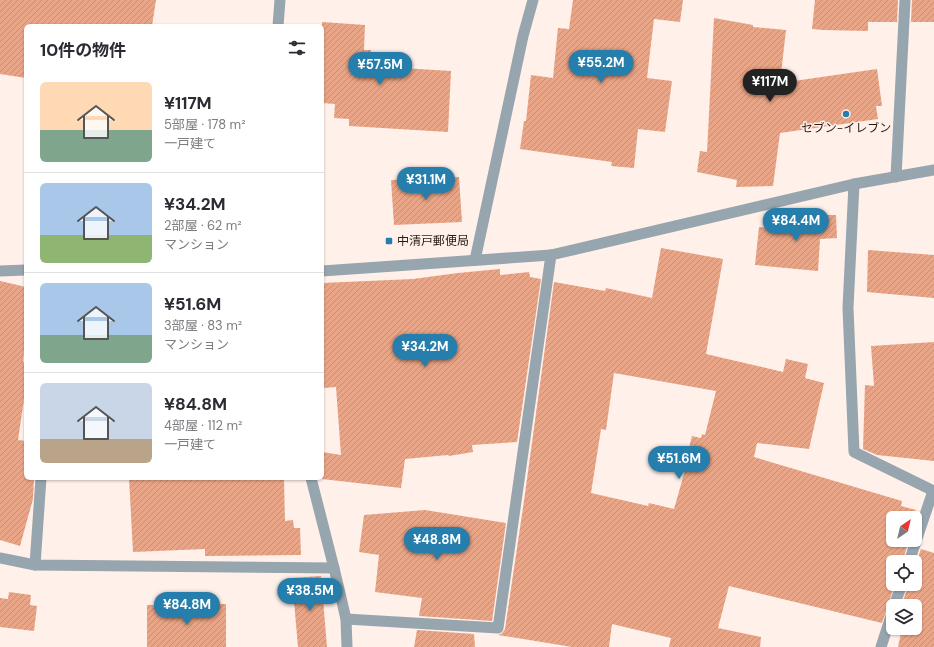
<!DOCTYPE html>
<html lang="ja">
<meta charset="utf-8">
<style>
body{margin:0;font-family:"DM Sans","Noto Sans JP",sans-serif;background:#f7f7f7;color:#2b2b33;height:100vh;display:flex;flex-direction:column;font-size:15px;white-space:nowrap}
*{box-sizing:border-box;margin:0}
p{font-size:13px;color:#7c7c81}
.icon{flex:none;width:22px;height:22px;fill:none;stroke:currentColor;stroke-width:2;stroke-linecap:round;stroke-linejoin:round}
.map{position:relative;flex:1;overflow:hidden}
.panel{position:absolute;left:24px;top:24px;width:300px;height:456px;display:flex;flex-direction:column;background:#fff;border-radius:6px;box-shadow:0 1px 3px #0004}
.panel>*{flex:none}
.needle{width:26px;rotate:35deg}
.fabs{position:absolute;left:886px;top:511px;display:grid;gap:8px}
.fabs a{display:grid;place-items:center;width:36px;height:36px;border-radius:6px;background:#fff;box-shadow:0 1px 3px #0004;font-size:20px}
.price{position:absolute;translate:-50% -34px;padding:0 9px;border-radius:14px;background:#257eac;color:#fff;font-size:13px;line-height:26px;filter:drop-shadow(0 1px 2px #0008)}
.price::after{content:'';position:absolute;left:50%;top:24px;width:12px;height:9px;margin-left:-6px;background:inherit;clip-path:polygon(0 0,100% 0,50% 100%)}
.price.active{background:#222;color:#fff}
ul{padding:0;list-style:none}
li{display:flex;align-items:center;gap:12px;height:100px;padding:0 16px}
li+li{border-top:1px solid #e1e1e2}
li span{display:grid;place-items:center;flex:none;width:112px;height:80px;border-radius:6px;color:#555}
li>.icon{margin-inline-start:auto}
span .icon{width:48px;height:48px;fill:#fffc;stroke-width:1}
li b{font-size:17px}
h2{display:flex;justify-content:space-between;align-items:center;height:48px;padding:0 16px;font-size:17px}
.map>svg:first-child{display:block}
</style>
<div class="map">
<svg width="934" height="647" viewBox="0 0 934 647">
<defs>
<pattern id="building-hatch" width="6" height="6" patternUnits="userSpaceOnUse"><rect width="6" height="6" fill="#e9a587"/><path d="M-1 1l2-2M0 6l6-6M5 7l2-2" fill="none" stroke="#c88d74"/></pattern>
</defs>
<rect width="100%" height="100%" fill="#fff0ea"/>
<g fill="url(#building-hatch)" fill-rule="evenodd">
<polygon points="0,0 156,0 152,26 26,26 26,78 0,74"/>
<polygon points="573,0 683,0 680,22 654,19 647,78 672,81 665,132 638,129 634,168 611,166 612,162 520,149 524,121 526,121 531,75 553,78 558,28 569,29"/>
<polygon points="815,0 898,0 897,22 868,22 868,31 823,30 812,29"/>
<polygon points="912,0 934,0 934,22 911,22"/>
<polygon points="714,18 753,25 753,27 786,30 780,83 877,69 882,106 876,106 878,119 780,133 773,186 736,187 737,180 697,172 700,151 707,152"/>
<polygon points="322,22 365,25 364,50 371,50 370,66 451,71 448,132 349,126 349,119 334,118 335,104 322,103"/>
<polygon points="459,177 462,222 394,225 391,180"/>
<polygon points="823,210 823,215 836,215 837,238 820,239 818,271 755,265 759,227 800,231 799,211"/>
<path d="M661,248L723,259L706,354L783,372L786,359L808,364L805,378L824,383L809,449L757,443L754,457L902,501L901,506L916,510L913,518H893V540H907L906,543L908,544L902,562H893V584H895L882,623L729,586L718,628L761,637L760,647H669L671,638L612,624L609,647H572L498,635L501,634L503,632L505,629L524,501L554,282L605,291L606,288L652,298ZM614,373L716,391L705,435L702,434L701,438L692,436L686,460H688L674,509L649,503L648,506L591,493L601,429L606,430Z"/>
<polygon points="868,250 934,255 934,298 867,292"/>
<polygon points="500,269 500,275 529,272 530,277 541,279 517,442 472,445 473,452 449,456 448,455 405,459 401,488 322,479 322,452 341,455 336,387 324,388 322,363 322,283 413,279 458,273"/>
<polygon points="0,281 26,287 26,328 23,362 26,363 26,400 24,399 18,440 26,441 26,478 34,478 33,499 20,546 0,540"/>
<polygon points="934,342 934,461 877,455 863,449 865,385 874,386 871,346"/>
<polygon points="129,478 241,478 256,480 284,480 285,521 293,520 294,528 300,528 301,555 205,556 205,549 133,552"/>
<polygon points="425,510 506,523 492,621 419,616 422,598 375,592 379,555 359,552 364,515"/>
<polygon points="921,549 934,553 934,647 898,647 902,628 915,628 915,606 901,606 909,584 915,584 915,565"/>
<polygon points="321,576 327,647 298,647 292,578"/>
<polygon points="9,592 31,595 30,605 37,606 34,631 0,627 0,598 8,599"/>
<polygon points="226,604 226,647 147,647 147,605"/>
<polygon points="417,630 474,634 475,647 414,647"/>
</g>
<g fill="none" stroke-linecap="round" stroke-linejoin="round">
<g stroke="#97a5ae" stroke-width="11">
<polyline points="278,26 280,0"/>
<polyline points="896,177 905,0"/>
<polyline points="854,184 848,308 854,452 934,491"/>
<polyline points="475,260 523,36 533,0"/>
<polyline points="311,478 334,568 346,619 347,647"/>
<polyline points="0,558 35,565 334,568"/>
<polyline points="909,562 933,491"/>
<polyline points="35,565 41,478"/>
<polyline points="894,606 902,584"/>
<polyline points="346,619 498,628 551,255"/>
<polyline points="881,647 893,610"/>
</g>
<g stroke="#97a5ae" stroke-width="11">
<polyline points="0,271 26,270"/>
<polyline points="322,271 551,255 854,184 934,170"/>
</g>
</g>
<g fill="#257eac" stroke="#fff0ea" stroke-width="1.5">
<circle cx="846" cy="114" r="4"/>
<rect x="385" y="237" width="8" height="8" rx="2"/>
</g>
<g text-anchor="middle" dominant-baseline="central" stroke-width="3" stroke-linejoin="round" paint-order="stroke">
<g font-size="12" fill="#281b16" stroke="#fff0ea">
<text x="846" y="128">セブン-イレブン</text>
<text x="397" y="241" text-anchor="start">中清戸郵便局</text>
</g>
</g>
</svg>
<div class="fabs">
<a><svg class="needle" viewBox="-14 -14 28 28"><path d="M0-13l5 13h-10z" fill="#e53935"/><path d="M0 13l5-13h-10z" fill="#7c7c81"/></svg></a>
<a><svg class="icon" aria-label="locate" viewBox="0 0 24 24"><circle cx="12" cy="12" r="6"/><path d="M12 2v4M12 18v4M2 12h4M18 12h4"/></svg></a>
<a><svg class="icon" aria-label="layers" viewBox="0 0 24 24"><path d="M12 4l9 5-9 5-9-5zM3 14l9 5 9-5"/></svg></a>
</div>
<b class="price" style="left:601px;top:84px">¥55.2M</b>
<b class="price" style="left:380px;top:86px">¥57.5M</b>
<b class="price active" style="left:770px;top:103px">¥117M</b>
<b class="price" style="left:426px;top:201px">¥31.1M</b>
<b class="price" style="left:796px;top:242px">¥84.4M</b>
<b class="price" style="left:425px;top:368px">¥34.2M</b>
<b class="price" style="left:679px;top:480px">¥51.6M</b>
<b class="price" style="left:437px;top:561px">¥48.8M</b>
<b class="price" style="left:310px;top:612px">¥38.5M</b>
<b class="price" style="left:187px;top:626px">¥84.8M</b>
<section class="panel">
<h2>10件の物件<svg class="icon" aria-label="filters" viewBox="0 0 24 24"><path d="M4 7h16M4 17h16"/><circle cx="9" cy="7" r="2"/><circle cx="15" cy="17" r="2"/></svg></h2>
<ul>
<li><span style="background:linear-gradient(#ffd9b3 60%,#7fa58c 0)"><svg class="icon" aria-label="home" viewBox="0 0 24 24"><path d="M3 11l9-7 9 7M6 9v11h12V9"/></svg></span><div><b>¥117M</b><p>5部屋 · 178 m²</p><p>一戸建て</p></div></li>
<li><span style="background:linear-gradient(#a9c7e8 65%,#8fb573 0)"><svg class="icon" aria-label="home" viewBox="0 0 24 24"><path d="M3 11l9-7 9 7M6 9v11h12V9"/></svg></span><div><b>¥34.2M</b><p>2部屋 · 62 m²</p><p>マンション</p></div></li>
<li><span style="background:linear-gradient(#a9c7e8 65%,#7fa58c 0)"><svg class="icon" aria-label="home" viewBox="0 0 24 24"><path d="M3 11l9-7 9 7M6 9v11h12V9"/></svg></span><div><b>¥51.6M</b><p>3部屋 · 83 m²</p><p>マンション</p></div></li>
<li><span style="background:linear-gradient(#c9d6e8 70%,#b9a48a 0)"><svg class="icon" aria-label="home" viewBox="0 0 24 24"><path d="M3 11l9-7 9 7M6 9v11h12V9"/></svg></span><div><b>¥84.8M</b><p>4部屋 · 112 m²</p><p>一戸建て</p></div></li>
</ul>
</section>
</div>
